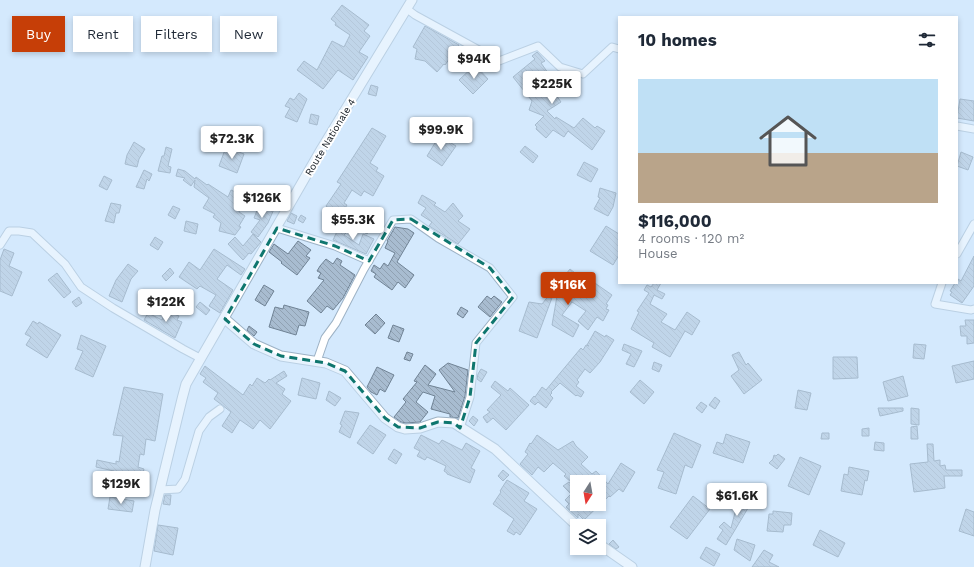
<!DOCTYPE html>
<meta charset="utf-8">
<style>
body{margin:0;font-family:"Work Sans",sans-serif;background:#f2f2f3;color:#1f2937;height:100vh;display:flex;flex-direction:column;font-size:15px;white-space:nowrap}
*{box-sizing:border-box;margin:0}
p{font-size:13px;color:#747a83}
.icon{flex:none;width:22px;height:22px;fill:none;stroke:currentColor;stroke-width:2;stroke-linecap:round;stroke-linejoin:round}
.map{position:relative;flex:1;overflow:hidden}
.sheet{position:absolute;left:618px;top:16px;width:340px;height:268px;display:flex;flex-direction:column;background:#fff;border-radius:0px;box-shadow:0 2px 6px #0003}
.sheet>*{flex:none}
.guide{position:absolute;left:12px;top:16px;width:380px;height:36px;display:flex;gap:8px}
.needle{width:26px;rotate:191deg}
.tools{position:absolute;left:570px;top:475px;display:grid;gap:8px}
.tools a{display:grid;place-items:center;width:36px;height:36px;border-radius:0px;background:#fff;box-shadow:0 2px 6px #0003;font-size:20px}
.price{position:absolute;translate:-50% -34px;padding:0 9px;border-radius:4px;background:#fff;color:#222;font-size:13px;line-height:26px;filter:drop-shadow(0 1px 2px #0008)}
.price::after{content:'';position:absolute;left:50%;top:24px;width:12px;height:9px;margin-left:-6px;background:inherit;clip-path:polygon(0 0,100% 0,50% 100%)}
.price.active{background:#c63e07;color:#fff}
ul{padding:0;list-style:none}
li{display:grid;align-content:center;gap:8px;height:212px;padding:0 20px}
li+li{border-top:1px solid #e0e1e3}
li span{display:grid;place-items:center;height:124px;border-radius:0px;color:#555}
li>.icon{margin-inline-start:auto}
span .icon{width:72px;height:72px;fill:#fffc;stroke-width:1}
li b{font-size:17px}
h2{display:flex;justify-content:space-between;align-items:center;height:48px;padding:0 20px;font-size:17px}
.pill{padding:0 14px;border-radius:0px;background:#fff;box-shadow:0 2px 6px #0003;font-size:14px;line-height:36px}
.pill.active{background:#c63e07;color:#fff}
.map>svg:first-child{display:block}
</style>
<div class="map">
<svg width="974" height="567" viewBox="0 0 974 567">
<defs>
<pattern id="building-back-hatch" width="6" height="6" patternUnits="userSpaceOnUse"><rect width="6" height="6" fill="#a8bcd0"/><path d="M-1 5l2 2M0 0l6 6M5-1l2 2" fill="none" stroke="#90a1b2"/></pattern>
</defs>
<rect width="100%" height="100%" fill="#d4e9fd"/>
<g fill="url(#building-back-hatch)" stroke="#708395">
<polygon points="342,5 369,25 364,31 370,36 359,52 368,57 353,80 338,70 323,89 297,70 304,61 317,70 332,41 344,47 350,35 335,25 336,23 331,19"/>
<polygon points="425,26 459,45 445,65 444,64 437,72 425,61 415,59 417,49 413,47"/>
<polygon points="537,52 545,61 541,63 553,80 549,83 550,84 546,87 554,97 556,95 561,102 547,111 555,119 556,117 574,128 583,118 595,128 597,126 605,131 592,150 568,131 564,137 553,130 546,138 536,129 537,127 535,125 544,116 529,110 532,101 513,77 535,59 532,56"/>
<polygon points="475,65 488,79 473,94 459,80"/>
<polygon points="371,85 378,87 376,96 368,94"/>
<polygon points="299,93 307,99 297,122 285,117 290,108 285,106 290,98 294,100"/>
<polygon points="960,99 974,101 974,121 957,118"/>
<polygon points="311,114 319,116 317,125 309,123"/>
<polygon points="372,128 386,136 370,163 378,168 376,171 384,176 373,196 364,191 361,196 352,190 344,203 347,205 332,229 323,222 333,212 326,206 341,184 337,182"/>
<polygon points="438,138 445,143 446,140 456,146 442,166 427,156"/>
<polygon points="134,142 145,149 139,159 137,167 125,164 127,155"/>
<polygon points="525,146 538,156 533,163 520,152"/>
<polygon points="166,147 172,149 168,166 171,167 170,173 158,171 162,156 164,156"/>
<polygon points="226,147 244,154 237,173 219,166"/>
<polygon points="961,152 973,157 968,170 957,166"/>
<polygon points="584,162 598,169 591,182 577,175"/>
<polygon points="178,169 185,171 195,179 196,177 207,185 208,184 228,197 231,190 246,197 239,212 245,216 239,226 241,227 235,235 219,231 221,223 213,217 215,214 203,208 209,198 194,187 195,180 191,186 183,180 185,178 176,176"/>
<polygon points="144,170 152,174 149,181 147,179 144,189 136,187"/>
<polygon points="104,176 112,180 107,190 99,186"/>
<polygon points="600,188 616,193 613,207 608,216 594,209 600,198 598,197"/>
<polygon points="422,195 436,203 434,205 445,212 453,203 463,216 458,221 470,229 458,244 429,226 432,222 421,215 426,208 418,203"/>
<polygon points="111,203 121,205 119,213 116,213 114,223 105,221"/>
<polygon points="260,203 274,209 268,223 258,237 251,232 260,220 254,218"/>
<polygon points="173,206 180,209 175,219 168,215"/>
<polygon points="291,213 297,216 294,224 287,221"/>
<polygon points="301,215 306,218 303,223 298,220"/>
<polygon points="186,221 198,224 196,234 184,231"/>
<polygon points="366,221 373,225 367,234 360,230"/>
<polygon points="340,225 348,231 344,235 359,245 363,234 374,239 366,254 333,240"/>
<polygon points="606,226 619,234 619,255 613,265 590,251"/>
<polygon points="395,227 408,229 414,233 397,262 414,275 405,288 398,282 392,290 374,277 376,274 371,271 374,265 380,269 384,263 388,266 395,253 385,248 388,241 387,241"/>
<polygon points="253,234 261,242 251,254 249,253 243,260 228,244 235,237 243,246"/>
<polygon points="155,237 163,242 158,250 150,245"/>
<polygon points="298,241 311,250 306,256 310,258 297,275 281,263 282,262 269,252 274,244 288,254"/>
<polygon points="4,249 14,253 9,266 22,272 12,296 0,291 0,260"/>
<polygon points="214,249 245,269 241,275 227,265 217,279 233,290 220,313 209,306 216,295 200,286 197,289 179,277 189,262 200,270"/>
<polygon points="974,256 974,286 962,303 950,295 952,292 950,291 955,283 957,283 958,279 961,281"/>
<polygon points="337,258 342,261 340,265 355,275 343,298 333,310 327,306 321,313 307,301 324,280 318,278 321,273 317,271 320,266 326,259 333,264"/>
<polygon points="128,264 138,271 131,279 122,302 109,296 116,280"/>
<polygon points="170,268 174,273 166,281 162,276"/>
<polygon points="570,269 590,285 592,281 612,295 606,304 608,305 606,309 609,310 603,321 597,317 588,330 578,321 586,311 572,302 562,315 579,325 573,337 552,325 557,296 553,295 537,338 519,331 529,302 542,304"/>
<polygon points="57,273 71,292 64,298 48,280"/>
<polygon points="654,283 661,283 657,290 665,294 662,299 654,295 650,304 667,314 661,322 675,330 687,312 700,321 692,335 685,331 670,357 652,347 654,343 631,329 639,312 637,311 649,293 644,290 647,285 651,287"/>
<polygon points="264,285 274,291 265,306 255,300"/>
<polygon points="487,296 491,299 494,296 502,302 490,317 478,307"/>
<polygon points="79,297 82,303 76,307 72,302"/>
<polygon points="200,302 210,310 206,315 196,307"/>
<polygon points="284,305 309,312 305,326 299,325 296,335 269,327 275,307 283,309"/>
<polygon points="461,307 468,311 463,318 457,314"/>
<polygon points="166,311 179,316 177,320 182,322 175,338 144,320 148,313 162,320"/>
<polygon points="376,314 385,323 375,334 365,325"/>
<polygon points="965,320 974,320 974,343 967,344 967,336 961,336 960,326 966,326"/>
<polygon points="33,321 38,324 39,322 61,335 47,358 26,345 31,337 25,334"/>
<polygon points="393,325 404,329 399,342 388,338"/>
<polygon points="249,326 257,332 254,336 247,330"/>
<polygon points="595,331 605,337 606,335 614,340 600,362 590,373 585,369 577,380 579,382 576,386 584,392 581,397 577,395 576,396 560,383 551,392 552,393 550,395 553,398 546,408 538,402 535,405 530,401 534,396 535,397 542,387 546,390 581,348 583,350 586,345 589,346 587,345"/>
<polygon points="81,335 106,346 93,377 75,369 83,351 77,349"/>
<polygon points="624,344 642,351 634,367 626,364 631,354 622,350"/>
<polygon points="914,344 926,345 924,359 913,358"/>
<polygon points="407,352 413,354 410,361 404,359"/>
<polygon points="739,352 746,365 748,363 762,380 744,394 731,376 739,370 732,355"/>
<polygon points="833,357 857,357 858,378 833,379"/>
<polygon points="974,361 974,379 956,383 952,366"/>
<polygon points="654,362 662,365 659,372 652,369"/>
<polygon points="448,363 468,370 465,396 458,418 450,417 450,414 431,409 435,396 423,392 416,402 428,412 420,422 406,423 401,422 394,417 406,402 403,399 417,382 414,381 425,365 436,374 428,385 455,392 439,370"/>
<polygon points="205,366 243,395 250,384 252,386 257,378 265,383 269,379 270,380 284,371 287,376 276,383 285,389 282,394 291,401 270,429 260,420 253,429 240,420 232,433 222,426 231,412 222,405 214,399 218,393 203,382 206,378 200,374"/>
<polygon points="377,367 394,375 385,392 380,389 377,395 371,392 367,387"/>
<polygon points="481,369 487,372 481,382 477,379 478,374"/>
<polygon points="903,376 908,396 888,401 883,382"/>
<polygon points="302,378 320,383 316,399 298,395"/>
<polygon points="640,380 654,392 644,404 630,392"/>
<polygon points="495,381 508,391 510,388 529,405 506,430 493,418 487,423 483,417 490,412 487,410 501,395 491,387"/>
<polygon points="124,387 163,394 155,441 146,439 144,455 140,454 138,467 144,469 138,492 110,485 114,471 96,467 97,460 116,464 116,461 119,462 123,436 113,435"/>
<polygon points="798,390 811,393 807,410 795,408"/>
<polygon points="329,391 341,398 335,406 326,400"/>
<polygon points="715,397 720,401 715,409 709,405"/>
<polygon points="701,402 707,406 702,413 696,408"/>
<polygon points="878,408 903,408 903,411 880,416"/>
<polygon points="911,408 919,409 919,425 911,424"/>
<polygon points="345,411 359,413 350,438 339,432 342,425 340,424"/>
<polygon points="473,416 478,420 474,426 469,421"/>
<polygon points="370,425 386,435 373,454 357,443"/>
<polygon points="917,426 918,439 911,439 911,427"/>
<polygon points="869,428 869,436 862,436 862,429"/>
<polygon points="674,433 701,445 692,468 685,465 676,494 658,488 664,472 657,470"/>
<polygon points="822,433 829,433 829,439 821,439"/>
<polygon points="726,434 750,442 743,463 713,453 717,442 723,444"/>
<polygon points="421,435 439,444 442,440 462,450 466,443 480,451 471,468 475,470 470,483 447,474 447,473 444,471 446,466 427,457 425,460 417,456 420,451 414,448"/>
<polygon points="537,435 558,450 573,441 576,446 588,457 581,464 592,474 596,471 608,484 621,463 635,472 623,492 619,489 610,497 609,496 584,520 578,514 578,518 566,507 569,504 565,500 571,494 563,486 569,482 576,490 577,489 577,504 599,504 599,482 571,482 564,476 566,474 553,463 544,472 538,467 532,475 520,464 528,454 525,452 530,443 531,444"/>
<polygon points="875,442 884,443 884,451 874,450"/>
<polygon points="927,444 933,444 934,461 940,460 940,466 945,465 946,470 962,470 962,476 944,476 945,488 914,492 910,464 928,462"/>
<polygon points="394,449 402,454 396,464 388,459"/>
<polygon points="778,454 785,459 777,469 769,463 773,459 774,455 776,456"/>
<polygon points="800,457 821,466 809,495 788,486"/>
<polygon points="849,467 869,471 867,481 865,480 862,495 841,491 844,474 848,475"/>
<polygon points="503,470 509,475 503,481 498,476"/>
<polygon points="507,480 529,493 524,501 537,509 520,535 516,532 514,535 507,531 514,519 493,504 501,492 500,491"/>
<polygon points="749,488 757,493 726,545 717,539 723,530 719,527 724,522 731,528 737,505 739,505"/>
<polygon points="165,495 171,495 170,505 163,504"/>
<polygon points="693,496 710,509 687,539 670,527"/>
<polygon points="110,497 134,501 132,512 108,509"/>
<polygon points="966,509 974,512 974,536 959,531"/>
<polygon points="773,511 792,513 791,525 784,525 783,532 767,531 769,514 773,514"/>
<polygon points="158,525 178,528 173,555 154,551"/>
<polygon points="820,530 845,543 838,557 813,545"/>
<polygon points="737,539 755,545 750,561 734,550"/>
<polygon points="613,540 619,547 616,549 609,544"/>
<polygon points="706,547 720,554 714,566 700,558"/>
<polygon points="764,550 773,555 769,562 779,567 752,567"/>
</g>
<g fill="none" stroke-linecap="round" stroke-linejoin="round">
<defs>
<g id="street">
<polyline points="407,9 415,15 499,61 538,46 560,67 583,74 612,47 619,49"/>
<polyline points="957,126 974,129"/>
<polyline points="277,228 335,246 369,261"/>
<polyline points="0,245 9,231 19,231 32,233 65,264 81,287 113,308 183,349 200,358"/>
<polyline points="957,254 974,224"/>
<polyline points="942,283 935,304 971,310 974,309"/>
<polyline points="317,361 325,338 336,323 364,269 393,220 411,219 438,238 490,268 513,297 476,343 470,397 460,428"/>
<polyline points="160,490 178,489 185,479 199,431 209,417 220,409"/>
</g>
<g id="secondary">
<polyline points="225,319 254,344 281,356 326,363 345,371 385,418 398,427 405,429 420,428 438,422 454,423 495,449 577,526"/>
<polyline points="599,544 632,567"/>
<polyline points="145,567 155,510 182,399 186,384 322,148 412,0"/>
</g>
</defs>
<use href="#street" stroke="#9db2c5" stroke-width="9"/>
<use href="#secondary" stroke="#9db2c5" stroke-width="11"/>
<use href="#street" stroke="#fff" stroke-width="7"/>
<use href="#secondary" stroke="#fff" stroke-width="9"/>
</g>
<path d="M0 0H974V567H0ZM411,219L490,268L513,297L476,343L470,397L460,428L454,423L438,422L420,428L398,427L385,418L345,371L326,363L281,356L254,344L225,319L277,228L335,246L369,261L393,220Z" fill="#d4e9fd" fill-opacity=".55" fill-rule="evenodd"/>
<path fill="none" stroke="#0f766e" stroke-width="3" stroke-dasharray="8 5" stroke-linejoin="round" d="M411,219L490,268L513,297L476,343L470,397L460,428L454,423L438,422L420,428L398,427L385,418L345,371L326,363L281,356L254,344L225,319L277,228L335,246L369,261L393,220Z"/>
<g text-anchor="middle" dominant-baseline="central" stroke-width="4" stroke-linejoin="round" paint-order="stroke">
<g font-size="10" fill="#10171e" stroke="#fff">
<text transform="translate(330 137) rotate(-59)">Route Nationale 4</text>
</g>
</g>
</svg>
<div class="tools">
<a><svg class="needle" viewBox="-14 -14 28 28"><path d="M0-13l5 13h-10z" fill="#e53935"/><path d="M0 13l5-13h-10z" fill="#747a83"/></svg></a>
<a><svg class="icon" aria-label="layers" viewBox="0 0 24 24"><path d="M12 4l9 5-9 5-9-5zM3 14l9 5 9-5"/></svg></a>
</div>
<b class="price" style="left:474px;top:80px">$94K</b>
<b class="price" style="left:552px;top:105px">$225K</b>
<b class="price" style="left:441px;top:151px">$99.9K</b>
<b class="price" style="left:232px;top:160px">$72.3K</b>
<b class="price" style="left:262px;top:219px">$126K</b>
<b class="price" style="left:353px;top:241px">$55.3K</b>
<b class="price active" style="left:568px;top:306px">$116K</b>
<b class="price" style="left:166px;top:323px">$122K</b>
<b class="price" style="left:121px;top:505px">$129K</b>
<b class="price" style="left:737px;top:517px">$61.6K</b>
<div class="guide">
<a class="pill active">Buy</a>
<a class="pill">Rent</a>
<a class="pill">Filters</a>
<a class="pill">New</a>
</div>
<section class="sheet">
<h2>10 homes<svg class="icon" aria-label="filters" viewBox="0 0 24 24"><path d="M4 7h16M4 17h16"/><circle cx="9" cy="7" r="2"/><circle cx="15" cy="17" r="2"/></svg></h2>
<ul>
<li><span style="background:linear-gradient(#bfe0f5 60%,#b9a48a 0)"><svg class="icon" aria-label="home" viewBox="0 0 24 24"><path d="M3 11l9-7 9 7M6 9v11h12V9"/></svg></span><div><b>$116,000</b><p>4 rooms · 120 m²</p><p>House</p></div></li>
</ul>
</section>
</div>
